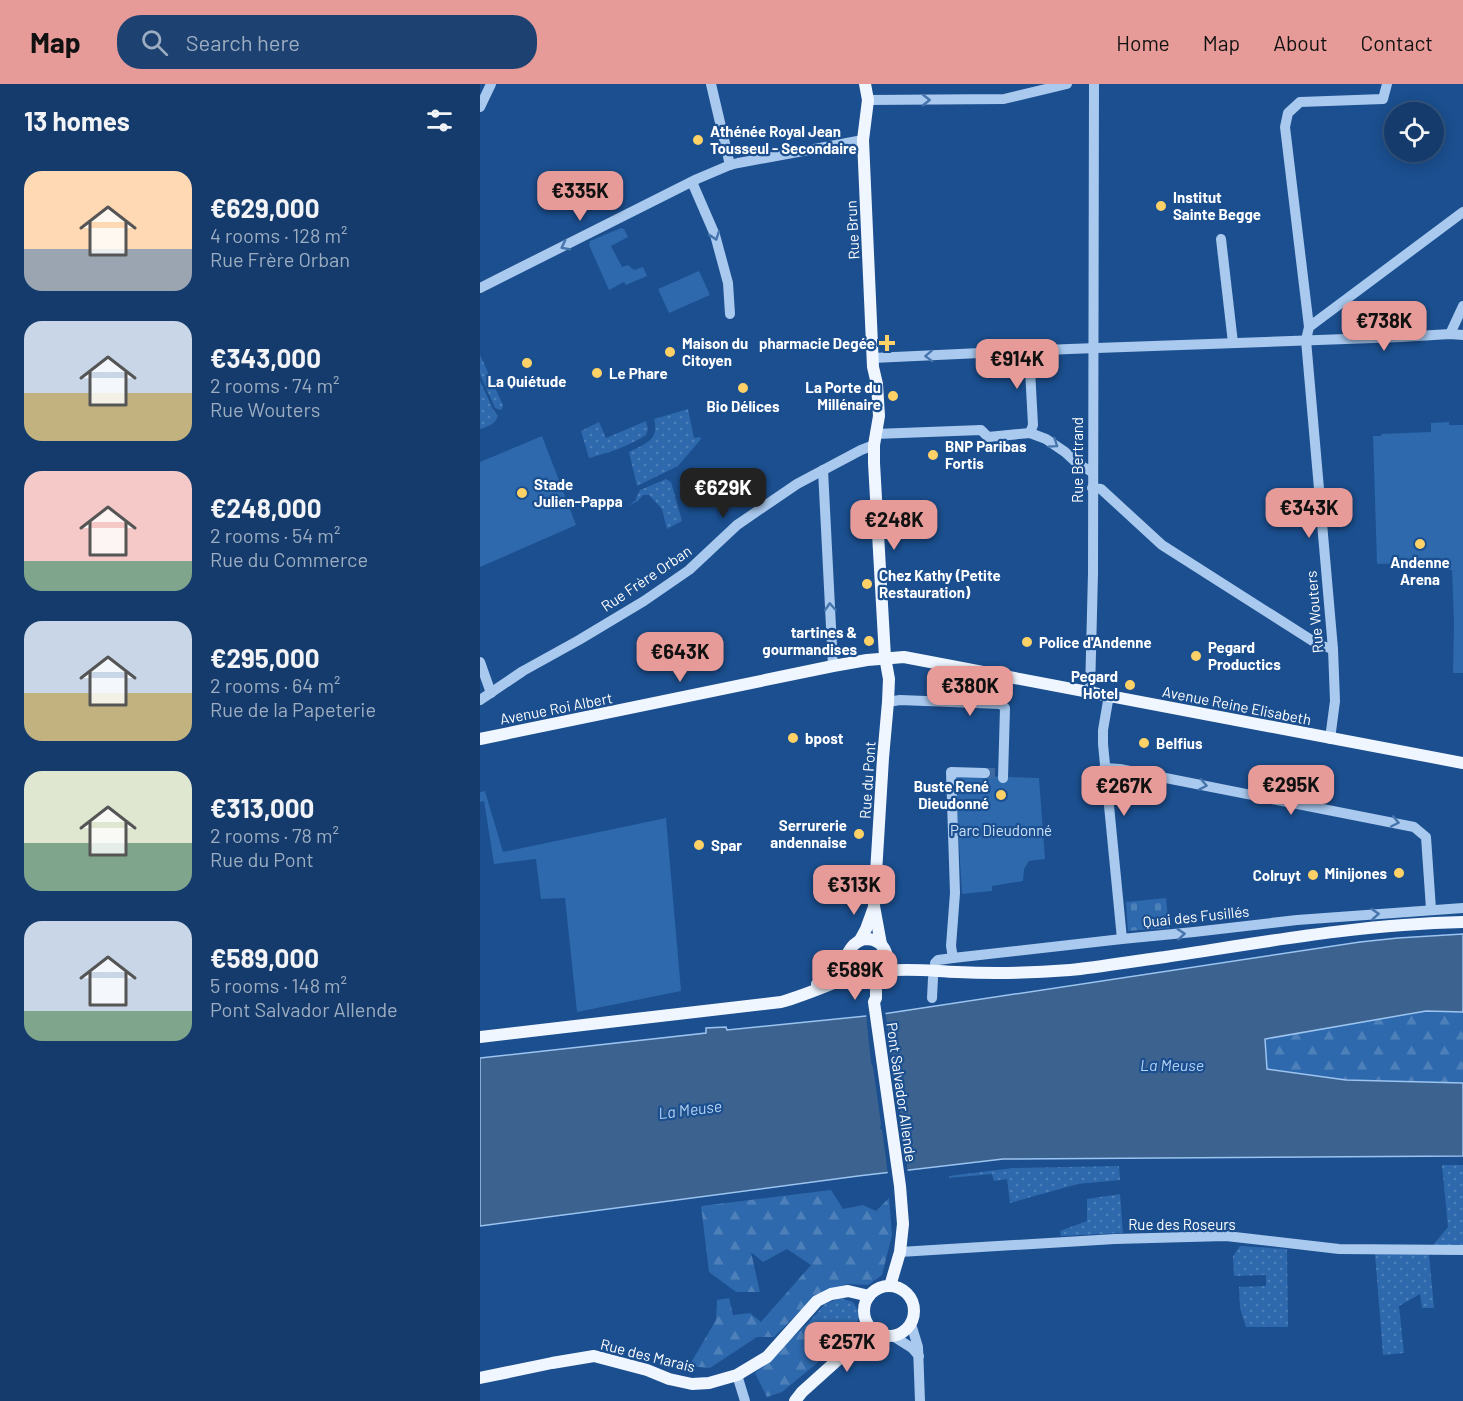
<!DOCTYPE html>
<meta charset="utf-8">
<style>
body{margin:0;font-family:Barlow,sans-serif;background:#1d4271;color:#f1f3f6;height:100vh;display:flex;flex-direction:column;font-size:22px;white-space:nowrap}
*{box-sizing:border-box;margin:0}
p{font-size:20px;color:#9dadc1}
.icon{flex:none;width:33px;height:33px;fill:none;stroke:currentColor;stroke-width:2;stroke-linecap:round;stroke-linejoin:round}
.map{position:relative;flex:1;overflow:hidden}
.details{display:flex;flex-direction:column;background:#143b6b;width:480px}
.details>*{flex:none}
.buttons{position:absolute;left:904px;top:18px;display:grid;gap:12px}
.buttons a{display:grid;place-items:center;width:60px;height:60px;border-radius:50%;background:#143b6b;box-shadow:0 3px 15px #0003,0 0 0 2px #33557e;font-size:30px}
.price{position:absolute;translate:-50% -51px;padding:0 14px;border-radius:12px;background:#e69b98;color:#111;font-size:20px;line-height:39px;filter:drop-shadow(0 2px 3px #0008)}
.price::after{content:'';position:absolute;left:50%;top:36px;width:18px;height:14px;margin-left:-9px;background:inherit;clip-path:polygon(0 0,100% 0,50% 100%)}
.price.selected{background:#222;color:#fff}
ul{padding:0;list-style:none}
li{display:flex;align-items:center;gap:18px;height:150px;padding:0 24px}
li span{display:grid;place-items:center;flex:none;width:168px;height:120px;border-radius:18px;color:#555}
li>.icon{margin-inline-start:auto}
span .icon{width:72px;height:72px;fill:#fffc;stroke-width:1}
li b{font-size:26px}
h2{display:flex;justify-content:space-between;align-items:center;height:72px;padding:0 24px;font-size:26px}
header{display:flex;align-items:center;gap:36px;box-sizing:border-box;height:84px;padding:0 30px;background:#e69b98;color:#111}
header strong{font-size:28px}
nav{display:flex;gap:33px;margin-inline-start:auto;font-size:21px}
.search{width:420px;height:54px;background:#1d4271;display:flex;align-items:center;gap:15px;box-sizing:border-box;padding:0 21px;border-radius:24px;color:#9dadc1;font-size:22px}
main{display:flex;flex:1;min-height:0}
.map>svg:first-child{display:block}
</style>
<header>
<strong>Map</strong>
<div class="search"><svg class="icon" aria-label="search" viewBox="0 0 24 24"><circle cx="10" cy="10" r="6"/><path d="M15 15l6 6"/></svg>Search here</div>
<nav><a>Home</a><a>Map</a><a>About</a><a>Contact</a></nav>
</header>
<main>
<section class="details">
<h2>13 homes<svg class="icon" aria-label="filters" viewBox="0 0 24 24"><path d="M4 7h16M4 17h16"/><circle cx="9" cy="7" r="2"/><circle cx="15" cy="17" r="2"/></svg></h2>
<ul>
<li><span style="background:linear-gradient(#ffd9b3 65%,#9aa5b1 0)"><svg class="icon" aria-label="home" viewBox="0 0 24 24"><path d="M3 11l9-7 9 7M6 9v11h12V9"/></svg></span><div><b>€629,000</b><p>4 rooms · 128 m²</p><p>Rue Frère Orban</p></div></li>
<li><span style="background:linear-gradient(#c9d6e8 60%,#c2b280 0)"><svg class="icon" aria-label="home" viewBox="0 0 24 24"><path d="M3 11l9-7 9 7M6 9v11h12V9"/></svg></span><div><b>€343,000</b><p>2 rooms · 74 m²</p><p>Rue Wouters</p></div></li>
<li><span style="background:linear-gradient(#f6c9c9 75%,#7fa58c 0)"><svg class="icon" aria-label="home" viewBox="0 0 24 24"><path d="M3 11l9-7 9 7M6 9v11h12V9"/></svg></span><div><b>€248,000</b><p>2 rooms · 54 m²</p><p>Rue du Commerce</p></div></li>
<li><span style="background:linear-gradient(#c9d6e8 60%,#c2b280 0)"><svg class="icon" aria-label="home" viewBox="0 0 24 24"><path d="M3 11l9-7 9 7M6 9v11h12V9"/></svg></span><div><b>€295,000</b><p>2 rooms · 64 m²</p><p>Rue de la Papeterie</p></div></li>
<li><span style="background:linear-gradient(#dfe7d0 60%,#7fa58c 0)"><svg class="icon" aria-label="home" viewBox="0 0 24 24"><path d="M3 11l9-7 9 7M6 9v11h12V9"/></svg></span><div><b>€313,000</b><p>2 rooms · 78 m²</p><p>Rue du Pont</p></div></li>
<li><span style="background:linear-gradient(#c9d6e8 75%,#7fa58c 0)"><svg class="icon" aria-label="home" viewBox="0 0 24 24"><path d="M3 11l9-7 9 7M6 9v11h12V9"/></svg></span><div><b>€589,000</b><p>5 rooms · 148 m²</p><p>Pont Salvador Allende</p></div></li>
</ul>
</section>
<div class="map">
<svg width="983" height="1317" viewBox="0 0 983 1317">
<defs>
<pattern id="grass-dots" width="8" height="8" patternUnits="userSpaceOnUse" patternTransform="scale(1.5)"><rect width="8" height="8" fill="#2e69ad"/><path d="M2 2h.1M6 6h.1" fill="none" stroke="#4d80b9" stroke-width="1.8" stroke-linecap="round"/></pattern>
<pattern id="forest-firs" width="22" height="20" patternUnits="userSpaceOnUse" patternTransform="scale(1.5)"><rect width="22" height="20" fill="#2e69ad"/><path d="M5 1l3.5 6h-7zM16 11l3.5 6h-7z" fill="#4d80b9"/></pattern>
<pattern id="cemetery-stones" width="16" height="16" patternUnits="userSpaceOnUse" patternTransform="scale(1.5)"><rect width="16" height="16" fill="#2e69ad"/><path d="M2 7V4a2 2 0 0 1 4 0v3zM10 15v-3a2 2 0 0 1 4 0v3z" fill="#4d80b9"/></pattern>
</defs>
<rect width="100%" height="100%" fill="#1b4f8f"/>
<g fill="url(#grass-dots)">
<polygon points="0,271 23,321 22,325 20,326 15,324 0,290"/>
<path d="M0,297L13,325L18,332C15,340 8,343 0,345Z"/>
<path d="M208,325L214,354L220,353L221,355L198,382L157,402L149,368C165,360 180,356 174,335Z"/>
<path d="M166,337L168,345L166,351C149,362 129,369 109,374L101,347L119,338L126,354Z"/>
<polygon points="186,395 191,398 202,437 187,445 182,425 169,411 163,411 158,417 148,422 156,416 156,414 160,406"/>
<polygon points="962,1081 983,1081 983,1167 949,1166 968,1143"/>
<polygon points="639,1082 640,1096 598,1100 530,1119 527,1095 514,1097 512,1090 469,1094 469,1092 533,1084"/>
<polygon points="640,1110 643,1149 581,1152 580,1147 607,1137 607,1115"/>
<polygon points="760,1162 807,1165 808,1243 766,1243 760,1224 759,1203 786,1202 786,1191 754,1192 753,1172"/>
<polygon points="895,1170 949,1170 954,1224 942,1224 940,1210 919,1222 924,1269 903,1271"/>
<polygon points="360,1214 373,1218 380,1229 375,1245 364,1257 365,1241 329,1238 345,1220"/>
</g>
<g fill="url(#forest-firs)">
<polygon points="946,927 983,928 983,999 866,996 787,985 785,955"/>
<polygon points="351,1106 363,1125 383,1121 396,1127 409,1114 412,1151 402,1191 388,1201 367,1200 336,1211 294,1253 277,1253 230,1284 209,1282 236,1236 237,1216 249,1214 253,1231 270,1229 281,1238 331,1181 307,1165 283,1178 271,1168 280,1208 256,1208 229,1188 221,1122"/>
<polygon points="329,1238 366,1241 364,1257 302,1308 287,1313 275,1289"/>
</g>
<polygon fill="url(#cemetery-stones)" points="686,814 689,844 648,847 646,818"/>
<g fill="#2e69ad">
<polygon points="141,144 144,145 148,153 131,162 142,183 148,181 154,186 163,183 167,192 146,201 144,198 129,206 109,161 110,157"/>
<polygon points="219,187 230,211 189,229 178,205"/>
<polygon points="969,338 969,341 983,341 983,589 973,589 974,539 972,486 931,486 929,479 897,480 893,352 901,352 901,350 951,348 951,339"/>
<polygon points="62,352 96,441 0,483 0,378"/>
<polygon points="475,691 559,694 565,775 549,777 544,785 543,797 512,802 512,807 482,810"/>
<polygon points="5,707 23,768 186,734 201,907 97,928 85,814 61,815 56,775 14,780 4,717 0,718 0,708"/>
</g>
<polygon fill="#3c6290" stroke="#9cc4f0" stroke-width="1.5" points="983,850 983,928 946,927 785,955 787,985 866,996 983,999 983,1072 523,1075 378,1092 0,1142 0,974 226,949 226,944 246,943 247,946 396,931 880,858 918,854"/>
<polygon fill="#1b4f8f" points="405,926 412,975 414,976 413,980 421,1037 423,1038 421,1043 428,1089 408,1091 402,1045 400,1045 401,1040 393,983 391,979 386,929"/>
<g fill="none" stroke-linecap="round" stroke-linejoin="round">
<polyline stroke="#3d69a0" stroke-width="10" stroke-dasharray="10 5" stroke-linecap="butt" points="505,689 519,689"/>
<g stroke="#a9c9ee" stroke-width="10">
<polyline points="231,0 250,81"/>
<polyline points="388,16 524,15 587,0"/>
<polyline points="0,23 11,0"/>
<polyline points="212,98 235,151 248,199 250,230"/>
<polyline points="741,155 753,259"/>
<polyline points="0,204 217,95 250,81 258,79 383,56"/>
<polyline points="829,243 983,128"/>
<polyline points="970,250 983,222"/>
<polyline points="549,267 553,341 550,349"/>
<polyline points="393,274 589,265 921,253 970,250 983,251"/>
<polyline points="395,350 501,346 508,353 550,349 566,355 585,368 598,380 612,388"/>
<polyline points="343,386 353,582"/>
<polyline points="612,404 621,405 682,461 839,561 853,565"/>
<polyline points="0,578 11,609"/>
<polyline points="610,608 613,489 614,0"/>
<polyline points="629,611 623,646 623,660 642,855"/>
<polyline points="0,616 43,587 99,556 164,517 209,486 257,441 317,400 381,366 394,361"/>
<polyline points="408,618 420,616 521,620 525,592"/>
<polyline points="521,620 525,624 523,694"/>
<polyline points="850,655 855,617 853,565 826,256 829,243 805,43 808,29 820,18 903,15 907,0"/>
<polyline points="624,684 640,685 934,743 946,753 951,825"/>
<polyline points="473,874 471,862 475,809 471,688 505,689"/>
<polyline points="455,879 458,876 473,874 642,855 714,848 817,836 983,824"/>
<polyline points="452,914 453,894"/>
<polyline points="420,1168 635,1155 746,1152 859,1165 983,1166"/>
<polyline points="431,1240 438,1263 440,1317"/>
<polyline points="413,1252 432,1264 439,1272"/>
<polyline points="257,1291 265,1317"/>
</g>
<g stroke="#f0f6ff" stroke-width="12">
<polyline points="385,0 388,16 383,56 393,283 397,300 399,332 394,361 394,379 405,573 409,595 408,618 403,674 394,822 401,860"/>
<polyline points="0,655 353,582 387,576 424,573 983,679"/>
<polyline points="380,856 386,845 394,823"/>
<path d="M404,887C428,884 452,887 477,888C514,890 552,889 590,886C622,883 653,877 685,873C784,858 883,840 983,838"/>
<polyline points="396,894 396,914 394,918 420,1102 423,1140 420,1168 410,1202"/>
<path d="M337,900C345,895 353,891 359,883C368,873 370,856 387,855C406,855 415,880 399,892C384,903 368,890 367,874"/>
<path d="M0,953L301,918C326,911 350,900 374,891"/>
<circle cx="409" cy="1227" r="25"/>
<polyline points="0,1294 72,1279 114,1272 167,1286 189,1295 212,1300 229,1299 257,1291 287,1273 337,1217 351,1210 368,1207 389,1212"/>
<polyline points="315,1317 322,1308 392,1245"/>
</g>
</g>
<defs><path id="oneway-chevron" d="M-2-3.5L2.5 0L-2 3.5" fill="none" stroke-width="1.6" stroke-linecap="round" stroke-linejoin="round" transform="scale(1.5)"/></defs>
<g stroke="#4674ac">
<use href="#oneway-chevron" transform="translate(446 16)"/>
<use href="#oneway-chevron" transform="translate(235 152) rotate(71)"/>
<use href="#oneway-chevron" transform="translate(85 162) rotate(153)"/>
<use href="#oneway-chevron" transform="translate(449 272) rotate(178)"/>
<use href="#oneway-chevron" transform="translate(574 360) rotate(34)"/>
<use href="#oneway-chevron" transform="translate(350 523) rotate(-93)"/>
<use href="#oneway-chevron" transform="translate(723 701) rotate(11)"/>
<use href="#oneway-chevron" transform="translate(915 738) rotate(12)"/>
<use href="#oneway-chevron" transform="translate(895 830) rotate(-4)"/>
<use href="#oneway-chevron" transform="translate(701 850) rotate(-5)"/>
</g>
<g fill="#ffd166" stroke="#1b4f8f" stroke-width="2">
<circle cx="218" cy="56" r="6"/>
<circle cx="681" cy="122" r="6"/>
<path d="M404 250h6v6h6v6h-6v6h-6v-6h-6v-6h6z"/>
<circle cx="190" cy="268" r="6"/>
<circle cx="47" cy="279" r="6"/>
<circle cx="117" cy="289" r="6"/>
<circle cx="263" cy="304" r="6"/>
<circle cx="413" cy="312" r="6"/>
<circle cx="453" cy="371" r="6"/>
<circle cx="42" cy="409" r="6"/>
<circle cx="940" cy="460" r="6"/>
<circle cx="387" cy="500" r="6"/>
<circle cx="389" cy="557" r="6"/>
<circle cx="547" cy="558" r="6"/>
<circle cx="716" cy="572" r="6"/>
<circle cx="650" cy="601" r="6"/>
<circle cx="313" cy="654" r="6"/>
<circle cx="664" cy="659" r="6"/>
<circle cx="521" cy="711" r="6"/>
<circle cx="379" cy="750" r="6"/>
<circle cx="219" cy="761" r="6"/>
<circle cx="919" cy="789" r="6"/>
<circle cx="833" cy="791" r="6"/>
</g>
<g text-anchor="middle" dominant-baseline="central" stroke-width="4.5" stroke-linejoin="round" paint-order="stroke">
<g font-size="15" font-weight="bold" fill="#fff" stroke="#1b4f8f" text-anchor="start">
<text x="230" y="47">Athénée Royal Jean<tspan x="230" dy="17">Tousseul - Secondaire</tspan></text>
<text x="693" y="113">Institut<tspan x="693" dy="17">Sainte Begge</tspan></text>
<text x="202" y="259">Maison du<tspan x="202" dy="17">Citoyen</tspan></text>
<text x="395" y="259" text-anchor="end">pharmacie Degée</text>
<text x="129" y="289">Le Phare</text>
<text x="47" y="297" text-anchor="middle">La Quiétude</text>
<text x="401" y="303" text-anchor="end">La Porte du<tspan x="401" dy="17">Millénaire</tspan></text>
<text x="263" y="322" text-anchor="middle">Bio Délices</text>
<text x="465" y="362">BNP Paribas<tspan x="465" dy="17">Fortis</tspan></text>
<text x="54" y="400">Stade<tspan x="54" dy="17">Julien-Pappa</tspan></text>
<text x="940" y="478" text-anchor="middle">Andenne<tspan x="940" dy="17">Arena</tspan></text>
<text x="399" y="491">Chez Kathy (Petite<tspan x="399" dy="17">Restauration)</tspan></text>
<text x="377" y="548" text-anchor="end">tartines &amp;<tspan x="377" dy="17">gourmandises</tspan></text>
<text x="559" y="558">Police d'Andenne</text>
<text x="728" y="563">Pegard<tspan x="728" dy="17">Productics</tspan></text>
<text x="638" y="592" text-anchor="end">Pegard<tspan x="638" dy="17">Hotel</tspan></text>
<text x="325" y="654">bpost</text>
<text x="676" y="659">Belfius</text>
<text x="509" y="702" text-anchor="end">Buste René<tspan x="509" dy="17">Dieudonné</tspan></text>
<text x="367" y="741" text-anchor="end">Serrurerie<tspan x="367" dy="17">andennaise</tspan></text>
<text x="231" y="761">Spar</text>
<text x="907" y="789" text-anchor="end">Minijones</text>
<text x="821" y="791" text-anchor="end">Colruyt</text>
</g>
<g font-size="15" fill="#fff" stroke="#1b4f8f">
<text transform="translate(372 146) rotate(-93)">Rue Brun</text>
<text transform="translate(597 376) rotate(-90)">Rue Bertrand</text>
<text transform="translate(166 494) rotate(-34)">Rue Frère Orban</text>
<text transform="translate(834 528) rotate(-95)">Rue Wouters</text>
<text transform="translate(757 621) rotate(11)">Avenue Reine Elisabeth</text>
<text transform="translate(76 624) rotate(-11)">Avenue Roi Albert</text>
<text transform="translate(387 696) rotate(-86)">Rue du Pont</text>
<text transform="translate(716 832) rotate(-6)">Quai des Fusillés</text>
<text transform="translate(422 1008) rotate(82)">Pont Salvador Allende</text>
<text x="702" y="1140">Rue des Roseurs</text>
<text transform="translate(168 1271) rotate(14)">Rue des Marais</text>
</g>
<g font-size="15" fill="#cfe3fa" stroke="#1b4f8f">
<text x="521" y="746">Parc Dieudonné</text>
</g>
<g font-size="16" font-style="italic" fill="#b5d3f5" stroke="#1b4f8f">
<text x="692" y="980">La Meuse</text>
<text transform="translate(210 1025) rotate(-7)">La Meuse</text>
</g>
</g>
</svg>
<div class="buttons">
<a><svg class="icon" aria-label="locate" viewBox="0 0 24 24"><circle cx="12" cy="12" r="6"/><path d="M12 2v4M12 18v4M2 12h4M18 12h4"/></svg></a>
</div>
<b class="price" style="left:100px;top:138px">€335K</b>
<b class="price" style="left:904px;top:268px">€738K</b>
<b class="price" style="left:537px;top:306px">€914K</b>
<b class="price selected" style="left:243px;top:435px">€629K</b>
<b class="price" style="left:829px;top:455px">€343K</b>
<b class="price" style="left:414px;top:467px">€248K</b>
<b class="price" style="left:200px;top:599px">€643K</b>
<b class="price" style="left:490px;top:633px">€380K</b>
<b class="price" style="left:811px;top:732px">€295K</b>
<b class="price" style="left:644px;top:733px">€267K</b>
<b class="price" style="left:374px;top:832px">€313K</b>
<b class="price" style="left:375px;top:917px">€589K</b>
<b class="price" style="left:367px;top:1289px">€257K</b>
</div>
</main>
